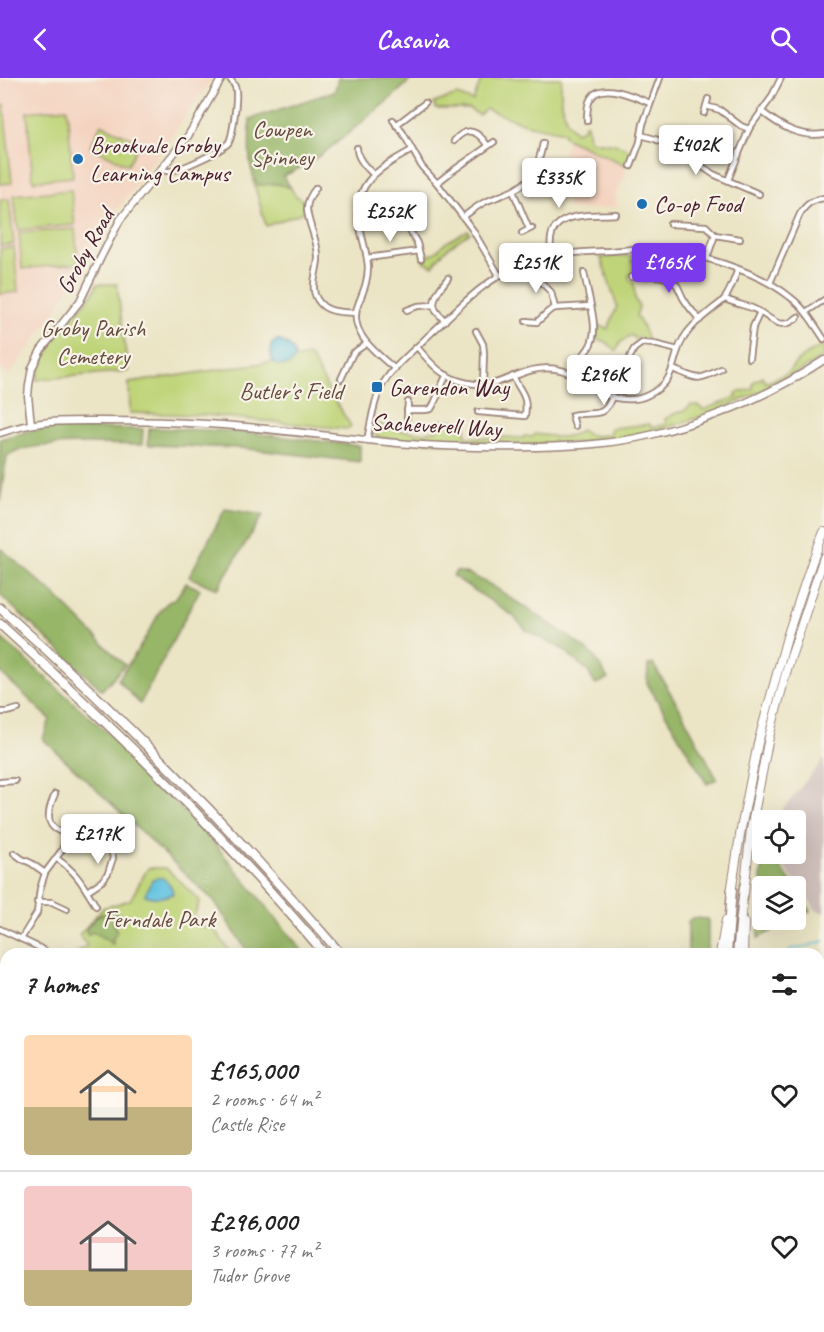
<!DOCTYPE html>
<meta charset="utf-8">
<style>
body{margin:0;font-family:Caveat,sans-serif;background:#f2f2f2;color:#222;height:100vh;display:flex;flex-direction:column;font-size:22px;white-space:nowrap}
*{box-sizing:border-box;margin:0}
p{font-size:20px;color:#767676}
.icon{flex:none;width:33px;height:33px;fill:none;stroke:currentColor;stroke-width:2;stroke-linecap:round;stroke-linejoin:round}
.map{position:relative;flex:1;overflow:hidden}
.panel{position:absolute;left:0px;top:870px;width:825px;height:384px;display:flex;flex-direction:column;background:#fff;border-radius:18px 18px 0 0;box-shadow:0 6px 24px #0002}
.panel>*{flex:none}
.buttons{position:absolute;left:752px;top:732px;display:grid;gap:12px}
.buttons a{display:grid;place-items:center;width:54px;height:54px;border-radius:6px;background:#fff;box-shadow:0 6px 24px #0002;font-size:30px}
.price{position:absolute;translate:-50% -51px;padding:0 14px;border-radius:6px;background:#fff;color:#222;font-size:20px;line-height:39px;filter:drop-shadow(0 2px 3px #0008)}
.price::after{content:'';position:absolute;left:50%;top:36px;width:18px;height:14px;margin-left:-9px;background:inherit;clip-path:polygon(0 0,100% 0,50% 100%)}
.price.on{background:#7c3aed;color:#fff}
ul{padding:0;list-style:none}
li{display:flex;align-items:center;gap:18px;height:150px;padding:0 24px}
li+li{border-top:2px solid #e0e0e0}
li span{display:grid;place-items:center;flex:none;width:168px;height:120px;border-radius:6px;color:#555}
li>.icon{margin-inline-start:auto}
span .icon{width:72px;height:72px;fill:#fffc;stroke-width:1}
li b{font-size:26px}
h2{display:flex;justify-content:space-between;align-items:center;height:72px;padding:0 24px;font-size:26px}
header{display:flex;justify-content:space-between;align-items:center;height:78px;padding:0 24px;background:#7c3aed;color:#fff;font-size:27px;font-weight:800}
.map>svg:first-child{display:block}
</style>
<header><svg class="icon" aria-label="back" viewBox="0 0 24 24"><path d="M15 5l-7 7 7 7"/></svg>Casavia<svg class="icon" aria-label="search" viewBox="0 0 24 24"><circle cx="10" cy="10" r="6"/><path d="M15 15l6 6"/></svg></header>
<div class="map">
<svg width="824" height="1254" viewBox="0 0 824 1254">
<rect width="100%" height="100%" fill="#f7f3e8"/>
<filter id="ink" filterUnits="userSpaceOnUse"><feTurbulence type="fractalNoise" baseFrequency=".0167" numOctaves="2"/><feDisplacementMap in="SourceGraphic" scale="12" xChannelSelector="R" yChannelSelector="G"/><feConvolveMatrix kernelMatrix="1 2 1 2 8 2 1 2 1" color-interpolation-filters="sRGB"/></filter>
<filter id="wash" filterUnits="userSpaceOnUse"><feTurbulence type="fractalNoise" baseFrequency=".008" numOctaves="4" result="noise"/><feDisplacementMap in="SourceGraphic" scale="24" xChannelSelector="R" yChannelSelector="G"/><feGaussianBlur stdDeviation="1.35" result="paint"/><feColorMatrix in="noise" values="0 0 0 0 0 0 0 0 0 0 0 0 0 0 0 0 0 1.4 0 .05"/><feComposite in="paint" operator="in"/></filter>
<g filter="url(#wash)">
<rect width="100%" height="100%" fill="#ebe4c5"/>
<g fill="#f4d3c0">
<polygon points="0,0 213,0 97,161 53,237 9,297 0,291"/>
<polygon points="567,60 625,87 626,98 616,115 617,129 577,132 566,129 568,112 556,111"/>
</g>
<g fill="#d0c0bc">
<polygon points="824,681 824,835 816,832 774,776 795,776 795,742 768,742 782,732"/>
<polygon points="824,987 824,1126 819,1128 819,992"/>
</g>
<g fill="#bfd478" stroke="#847a52" stroke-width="1.5">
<path d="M482,0H562C559,15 562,44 576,54L583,51L585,46H587L589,62C603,66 621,63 631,74L629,84L625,87L564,59V54L525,46L486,31L479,37L469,31H436L434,25L457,17L473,23Z"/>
<polygon points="4,27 12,105 0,106 0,28"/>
<polygon points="67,30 73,99 33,103 27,34"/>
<polygon points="101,46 140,64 128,87 90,69"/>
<polygon points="283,99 296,118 303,122 304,134 266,148 253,102 261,104"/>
<polygon points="71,112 75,147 18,152 14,117"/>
<polygon points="9,121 14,166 0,168 0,122"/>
<polygon points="75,151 78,185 22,191 19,155"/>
<path d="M468,152L470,155C453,165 444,171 433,188L423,183V181L436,174L445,165Z"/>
<polygon points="14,169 18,214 0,216 0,171"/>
<polygon points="616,178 641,178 631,183 634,185 635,196 629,197 629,201 634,205 635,220 639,229 636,238 642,247 648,262 645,263 641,259 635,261 631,257 620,265 616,273 605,263 596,262 597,247 608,251 617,228 601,180"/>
<path d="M97,206H117L128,293L36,302C45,268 71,242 93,215Z"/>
<path d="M823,266L824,277L820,281C760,317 696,346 627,359C592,365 557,366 523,366C476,366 429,365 382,360C375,359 372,353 373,346L395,348V352L424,355L437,352L439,344L442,342L463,344L466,349V359L501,361L502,359L524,360V358L533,359L534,356L553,358V359H563L578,355V353L581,352C590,359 598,359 610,356V350H612L650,346L651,350L666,346L665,341L676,335L684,333L691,327L699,328L703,332L737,319L736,315L753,311V304L763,299L766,305L789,294C797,280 806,277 820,269V267Z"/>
<polygon points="310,278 332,318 351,348 347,351 204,337 130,335 129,305"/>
<polygon points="148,790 166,790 200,823 194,838 203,850 212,848 232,876 75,876 87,867 79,857 103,830 130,822"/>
<polygon points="819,1197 824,1199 824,1254 766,1254 766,1248 819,1248"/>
</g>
<g fill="#97b668" stroke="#706a4a" stroke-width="1.5">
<path d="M338,0H412C401,13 387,23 374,34C346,57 317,84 283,98L291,110L278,106L258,107C246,91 250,59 250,41L335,13Z"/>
<path d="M53,350L143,351L142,367C114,367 26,361 7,378L0,423V361L25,354Z"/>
<polygon points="149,350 232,353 360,368 360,384 240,370 148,367"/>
<polygon points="225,431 263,437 217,511 189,499"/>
<polygon points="0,470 54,516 115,578 125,587 102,612 0,517"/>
<polygon points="456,493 469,496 491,507 567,557 594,578 608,601 595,606 587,592 574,582 566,573 527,553 512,537 453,498"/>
<polygon points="186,505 200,511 140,626 118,602 140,569 161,532 167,525 176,520"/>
<polygon points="0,559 111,658 214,765 305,876 249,876 214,823 43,661 50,641 0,594"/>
<polygon points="653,586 679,629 717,701 707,706 647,605 648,587"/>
<polygon points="770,776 794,808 762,808 762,842 794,842 758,860 762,787"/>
<polygon points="795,810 811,833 795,841"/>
<path d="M115,834L120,837L117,841L113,843L117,853L113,860V866C103,862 103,857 92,854L87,857L86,851C98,837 96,836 115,834Z"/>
<polygon points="692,840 708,841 708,863 706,876 688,876 688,844"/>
</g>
<g fill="#61c3e0" stroke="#567186" stroke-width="1.5">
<path d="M277,262C288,265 302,275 290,287C272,290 270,282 271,267Z"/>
<path d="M157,800H163C168,804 173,809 173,816C164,819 154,821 145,817L152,802Z"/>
</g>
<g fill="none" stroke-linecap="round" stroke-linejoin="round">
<g stroke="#61c3e0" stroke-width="1.5">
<polyline points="788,876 790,871 802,870 824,863"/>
<polyline points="149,1254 158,1248"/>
<polyline points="436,1254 445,1248"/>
</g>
</g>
</g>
<g filter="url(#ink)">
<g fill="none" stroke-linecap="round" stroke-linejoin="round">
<defs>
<g id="minor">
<polyline points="706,28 720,32 741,48 749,51"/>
<path d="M761,33C780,48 799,60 824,56"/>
<polyline points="704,35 708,21"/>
<polyline points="393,42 403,55 422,89 437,105 472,151 499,197"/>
<path d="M587,43C587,37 587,30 589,24C598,0 634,19 650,25"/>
<polyline points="396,47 425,25"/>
<polyline points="641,57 655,61 675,70 713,96 759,116"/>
<path d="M454,63C467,47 478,53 488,68"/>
<path d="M357,70C357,81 366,89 373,96"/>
<polyline points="631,88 640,64 643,46 660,0"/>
<path d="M161,91C164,92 166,94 170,93C180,92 223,73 229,64C233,57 237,22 236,13C236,8 233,5 230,1L228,0"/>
<polyline points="728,102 749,51 771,20 781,0"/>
<polyline points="437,105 451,94 494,64"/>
<path d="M316,110C311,116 307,122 307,131C308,148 319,163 318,181C317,197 308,212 320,225C328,235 344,234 355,235"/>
<polyline points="513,113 529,151"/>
<path d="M463,139C470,134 476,129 483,125C493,120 504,117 514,112C534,102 539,85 543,65"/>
<polyline points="398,140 403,140 408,136"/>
<polyline points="403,140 417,165 421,181"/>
<polyline points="670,146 706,148 715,157 707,180"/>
<polyline points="522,155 532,150"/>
<polyline points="715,157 740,161"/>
<path d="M552,177C542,132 586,138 616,136"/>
<polyline points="367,180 419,173"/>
<polyline points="531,194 551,214 555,230"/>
<polyline points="584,195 591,228"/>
<path d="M631,199C644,198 667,195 676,206C680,211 681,218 685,223C689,230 695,236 700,242"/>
<path d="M770,205L800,136C806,126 812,122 824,120"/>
<path d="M725,221C734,225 743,227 752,230C770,237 779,256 798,239"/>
<path d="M434,227C434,217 442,208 448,200"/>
<polyline points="407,232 418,228 434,227 436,233 445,243"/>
<polyline points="806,234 824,222"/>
<path d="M526,243L537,244L549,233L555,230L591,228C594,242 597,258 588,271C581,281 575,284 570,295"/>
<polyline points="476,253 483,266 484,275 483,306"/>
<path d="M417,269C425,278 433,289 443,295C456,304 479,309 495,305C516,299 533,287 556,291C572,293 582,305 596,312C611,321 633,325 648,317C678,303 670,283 683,261C690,248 703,239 715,229C718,227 722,224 725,220C731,212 734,201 738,191"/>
<polyline points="749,280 753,249 760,234"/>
<polyline points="629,281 634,271 642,265 654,266 678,272"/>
<path d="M395,291C375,274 346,253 359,224C364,212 368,202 368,189C367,173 361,159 359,143C353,103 382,89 412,72"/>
<path d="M673,291C698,301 696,304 721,291"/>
<polyline points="341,301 353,275 366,266"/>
<path d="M407,332H425L431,331C438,320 440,308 447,297"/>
<path d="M478,334L525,338C528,316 521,316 513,298"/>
<polyline points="407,339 408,324"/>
<path d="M575,348L572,337C592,332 604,343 612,318"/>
<path d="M367,362C371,345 373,325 381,309C392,289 411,275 427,259C455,234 481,204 516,189C546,176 577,174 609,173C624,172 640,170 655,171C693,173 760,194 790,219C805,230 814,246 824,261"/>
<polyline points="0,634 7,634 18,631"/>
<polyline points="0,704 15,703"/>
<path d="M55,716C51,725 44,741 54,750C58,753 64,755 68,757"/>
<polyline points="14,775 22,781 31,785 45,795"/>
<path d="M56,780C77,794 83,807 96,828"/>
<polyline points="87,813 102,803 108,795 113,780 111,770 98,758"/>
<polyline points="37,824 52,824 67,831"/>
<polyline points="0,851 40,870 48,876"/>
<polyline points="21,861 37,835 40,811 45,795 62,772 66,760 77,744"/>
<polyline points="0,915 2,915"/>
<polyline points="0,968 6,969"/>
<polyline points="1,997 6,986"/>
<polyline points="0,1033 6,1034"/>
<polyline points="0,1138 6,1135"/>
<polyline points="0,1191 6,1188"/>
</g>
<g id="tertiary">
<polyline points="31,346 28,318 29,307 32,290 41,272 80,223 101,179 120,142 188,58 222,0"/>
<path d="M0,355C36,342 61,343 98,343C121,343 144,343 166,344C244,346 320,358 397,365C443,369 490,370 537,369C575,368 613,366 650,357C711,342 771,317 824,282"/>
<polyline points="0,1161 6,1165"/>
<polyline points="117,1248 123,1254"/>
</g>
<g id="secondary">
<polyline points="819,1185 824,1188"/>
<polyline points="819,1194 824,1197"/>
</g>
<g id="trunk">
<polyline points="731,815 741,751 758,665 787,559 812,484 824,454"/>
<polyline points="744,815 751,751 769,659 788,588 824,479"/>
<polyline points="720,876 726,842"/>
<polyline points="743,876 744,845"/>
</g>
<g id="motorway">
<path d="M0,530C121,637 235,754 341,876"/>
<path d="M0,546C114,650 225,758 325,876"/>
<polyline points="727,876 732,811"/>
<polyline points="737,876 744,809"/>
<polyline points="613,1248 617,1254"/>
<polyline points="627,1248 631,1254"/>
<polyline points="708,1248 709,1254"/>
<polyline points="729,1248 729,1254"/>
<polyline points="739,1248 739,1254"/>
<polyline points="762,1254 762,1248"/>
</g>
</defs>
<use href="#minor" stroke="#9a8278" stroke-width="8"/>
<use href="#tertiary" stroke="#9a8278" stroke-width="9"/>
<use href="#secondary" stroke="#9a8278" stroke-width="10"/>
<use href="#trunk" stroke="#9a8278" stroke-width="10"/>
<use href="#motorway" stroke="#9a8278" stroke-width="11"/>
<use href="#minor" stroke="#fff" stroke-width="4.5"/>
<use href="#tertiary" stroke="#fff" stroke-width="6"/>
<use href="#secondary" stroke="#fff" stroke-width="7"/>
<use href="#trunk" stroke="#fff" stroke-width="8"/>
<use href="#motorway" stroke="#fff" stroke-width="8"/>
</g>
</g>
<g fill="#1f6fb2" stroke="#f7f3e8" stroke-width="2">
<circle cx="78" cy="81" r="6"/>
<circle cx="642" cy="126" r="6"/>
<rect x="371" y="303" width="12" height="12" rx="3"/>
</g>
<g text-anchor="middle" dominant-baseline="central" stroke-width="4.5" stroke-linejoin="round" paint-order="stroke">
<g font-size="24" fill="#674c3e" stroke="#f7f3e8">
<text x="282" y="51">Cowpen<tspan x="282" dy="28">Spinney</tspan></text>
<text x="93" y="250">Groby Parish<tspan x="93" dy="28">Cemetery</tspan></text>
<text x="291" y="313">Butler's Field</text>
<text x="159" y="841">Ferndale Park</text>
</g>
<g font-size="24" fill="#4a1f2b" stroke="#f7f3e8" text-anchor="start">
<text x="90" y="67">Brookvale Groby<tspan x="90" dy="28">Learning Campus</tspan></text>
<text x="654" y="126">Co-op Food</text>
<text x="389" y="309">Garendon Way</text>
</g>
<g font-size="24" fill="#4a1f2b" stroke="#f7f3e8">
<text transform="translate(85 173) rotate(-61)">Groby Road</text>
<text transform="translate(436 347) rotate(3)">Sacheverell Way</text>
</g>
</g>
</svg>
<div class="buttons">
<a><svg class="icon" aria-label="locate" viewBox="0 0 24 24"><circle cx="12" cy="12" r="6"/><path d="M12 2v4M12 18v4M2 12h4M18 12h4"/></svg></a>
<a><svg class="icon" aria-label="layers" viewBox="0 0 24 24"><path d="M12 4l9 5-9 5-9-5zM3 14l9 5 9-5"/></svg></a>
</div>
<b class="price" style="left:696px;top:98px">£402K</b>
<b class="price" style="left:559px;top:131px">£335K</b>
<b class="price" style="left:390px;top:165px">£252K</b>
<b class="price" style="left:536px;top:216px">£251K</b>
<b class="price on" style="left:669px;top:216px">£165K</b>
<b class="price" style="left:604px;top:328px">£296K</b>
<b class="price" style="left:98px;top:787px">£217K</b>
<section class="panel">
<h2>7 homes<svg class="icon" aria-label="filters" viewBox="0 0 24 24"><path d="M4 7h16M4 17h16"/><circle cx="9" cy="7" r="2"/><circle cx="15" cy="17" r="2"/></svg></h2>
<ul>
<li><span style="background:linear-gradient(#ffd9b3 60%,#c2b280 0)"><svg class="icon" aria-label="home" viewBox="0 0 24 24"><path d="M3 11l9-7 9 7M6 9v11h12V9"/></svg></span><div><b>£165,000</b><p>2 rooms · 64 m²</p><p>Castle Rise</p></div><svg class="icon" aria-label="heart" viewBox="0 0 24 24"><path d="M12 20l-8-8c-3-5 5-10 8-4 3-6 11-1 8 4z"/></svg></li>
<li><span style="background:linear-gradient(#f6c9c9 70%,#c2b280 0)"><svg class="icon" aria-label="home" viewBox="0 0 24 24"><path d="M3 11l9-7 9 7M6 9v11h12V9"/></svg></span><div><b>£296,000</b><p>3 rooms · 77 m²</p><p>Tudor Grove</p></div><svg class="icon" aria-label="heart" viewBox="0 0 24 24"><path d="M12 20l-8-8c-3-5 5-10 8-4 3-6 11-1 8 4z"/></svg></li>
</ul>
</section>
</div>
